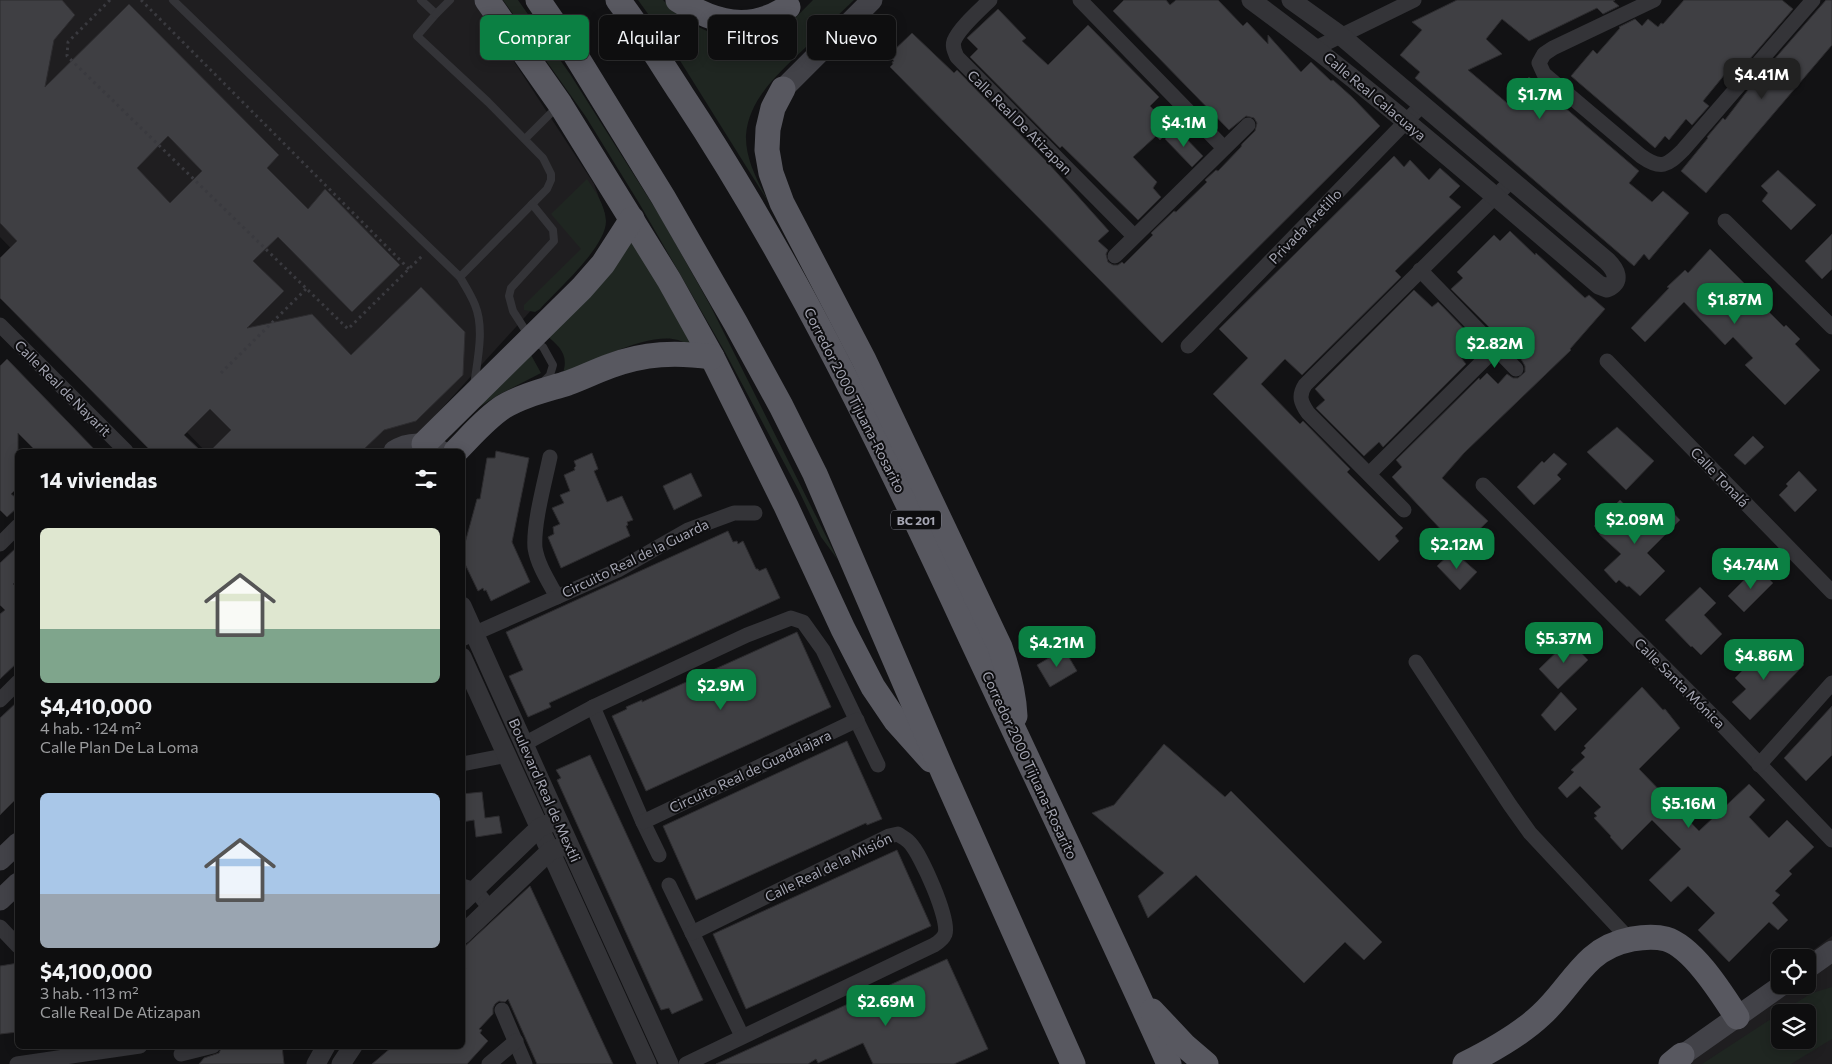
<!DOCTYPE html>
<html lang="es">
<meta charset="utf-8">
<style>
body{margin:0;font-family:Commissioner,sans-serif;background:#1c1c1d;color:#f1f3f6;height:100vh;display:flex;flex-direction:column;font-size:19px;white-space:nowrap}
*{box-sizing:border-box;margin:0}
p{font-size:16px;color:#9b9c9e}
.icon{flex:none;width:28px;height:28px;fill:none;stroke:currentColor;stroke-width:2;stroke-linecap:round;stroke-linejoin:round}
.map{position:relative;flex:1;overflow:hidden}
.panel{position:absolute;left:15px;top:449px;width:450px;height:600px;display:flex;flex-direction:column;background:#0e0e0f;border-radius:8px;box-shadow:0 2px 12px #0003,0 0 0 1px #2e2e2f}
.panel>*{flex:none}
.banner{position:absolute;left:480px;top:15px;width:475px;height:45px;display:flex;gap:10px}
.fabs{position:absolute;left:1771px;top:949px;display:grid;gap:10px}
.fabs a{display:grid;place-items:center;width:45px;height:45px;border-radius:8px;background:#0e0e0f;box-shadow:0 2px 12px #0003,0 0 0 1px #2e2e2f;font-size:25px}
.price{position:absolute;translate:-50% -42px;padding:0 11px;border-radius:10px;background:#0b8043;color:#fff;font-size:16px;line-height:32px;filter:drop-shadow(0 1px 2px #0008)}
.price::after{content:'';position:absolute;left:50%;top:30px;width:15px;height:11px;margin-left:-8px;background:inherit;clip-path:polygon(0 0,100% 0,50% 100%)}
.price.active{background:#222;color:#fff}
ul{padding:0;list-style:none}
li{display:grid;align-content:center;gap:10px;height:265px;padding:0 25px}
li span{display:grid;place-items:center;height:155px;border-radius:8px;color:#555}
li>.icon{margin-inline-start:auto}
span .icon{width:90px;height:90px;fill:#fffc;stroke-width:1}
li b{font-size:21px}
h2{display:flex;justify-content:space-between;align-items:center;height:60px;padding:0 25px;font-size:21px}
.tag{padding:0 18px;border-radius:8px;background:#0e0e0f;box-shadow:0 2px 12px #0003,0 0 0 1px #2e2e2f;font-size:18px;line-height:45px}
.tag.active{background:#0b8043;color:#fff}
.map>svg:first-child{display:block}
</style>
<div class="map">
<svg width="1832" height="1064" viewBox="0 0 1832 1064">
<rect width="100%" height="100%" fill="#121214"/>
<g fill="#1f1e20" fill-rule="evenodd">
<polygon points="0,0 474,0 594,184 605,214 596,239 403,451 205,451 0,237"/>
<path d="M1832,936V1064H1662L1780,985H1808V958L1804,957ZM1780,1012H1808V1040H1780Z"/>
</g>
<g fill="#1f2621">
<polygon points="503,0 518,0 570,74 660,216 710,305 838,560 821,537 798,489 725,352 639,203 586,117"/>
<path d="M638,0H663C676,14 697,28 715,34C731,40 759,41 775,33C790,25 801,12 813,0H854C837,16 821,32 805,48C780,72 749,98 746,135C745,159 758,182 769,203L669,43Z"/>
<path d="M587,179C595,191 605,205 606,221C606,247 558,289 540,309L535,312L524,310V305L581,249L551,214Z"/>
<path d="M633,240L695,349C690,346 684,342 678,340C651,331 590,362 563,373C569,354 559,346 546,335Z"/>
<polygon points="531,355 541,373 500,394 476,409"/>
<polygon points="1832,987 1832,1039 1791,1064 1702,1064 1780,1013 1780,1040 1808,1040 1808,1012 1781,1012 1812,993"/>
</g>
<g fill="#3f3f43" stroke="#2d2c2f" fill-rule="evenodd">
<path d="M0,0H62L75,15L54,40L45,87L129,4L279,155L267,168L308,209L325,189L400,265L352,312L278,237L253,261L284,291L247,328L312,314L351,355L421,287L465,332L463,375L416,421L384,430L362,451H210L231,430L210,409L184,435L201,451H151L0,298V258L17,241L0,223ZM168,136L202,171L170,203L137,168Z"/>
<polygon points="1124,0 1166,0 1170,5 1176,0 1218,0 1243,26 1247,22 1268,44 1268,35 1301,72 1311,62 1331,81 1333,80 1352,97 1380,126 1162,343 890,67 893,64 892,62 894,61 889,55 912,33 954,73 957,70 1049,164 1109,231 1098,241 1108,250 1106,254 1108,262 1113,265 1118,265 1122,262 1124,264 1153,235 1151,233 1174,211 1176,212 1207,182 1205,180 1216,170 1218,171 1241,147 1242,144 1255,131 1257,123 1254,118 1246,116 1229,130 1113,11"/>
<polygon points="1457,0 1615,0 1613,1 1619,6 1603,14 1597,8 1529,41 1502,19 1486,39 1502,54 1468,70 1507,103 1529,77 1639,171 1629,183 1652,202 1663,191 1689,213 1649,260 1644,254 1634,266 1415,78 1420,72 1400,55 1422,30 1412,22"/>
<polygon points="1684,0 1782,0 1793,9 1737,74 1730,68 1703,101 1709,106 1692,125 1686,119 1669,140 1665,136 1655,148 1571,76 1593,50 1597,54 1620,28 1619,27 1635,19 1642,26 1648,19 1658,27 1661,23 1663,24"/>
<polygon points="1826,0 1832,0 1832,45 1706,193 1681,171 1708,138 1707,137 1723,118 1725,120 1751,86"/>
<polygon points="998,9 1026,38 1022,41 1048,65 1088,25 1159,97 1150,106 1171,128 1160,140 1156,136 1133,157 1157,182 1153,188 1161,197 1138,220 1062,146 1060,148 970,57 978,49 967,38"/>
<polygon points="1176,128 1203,156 1192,167 1165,139"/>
<polygon points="1394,156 1404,167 1410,160 1429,180 1440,168 1460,186 1449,197 1461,207 1395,271 1401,277 1302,375 1285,359 1261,384 1300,424 1303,421 1350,469 1347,472 1403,528 1395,536 1399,541 1379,561 1213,394 1248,358 1219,329"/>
<polygon points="1778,170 1816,205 1791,230 1762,201 1768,193 1761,186"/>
<polygon points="1510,231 1535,255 1536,253 1585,298 1589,295 1605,309 1570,349 1571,350 1464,453 1442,478 1488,521 1459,549 1392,477 1402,467 1396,460 1479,378 1480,380 1487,373 1498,384 1507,374 1513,378 1518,378 1525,372 1525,366 1521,359 1451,289 1463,278 1457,272 1494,235 1500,241"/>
<polygon points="1832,234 1832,269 1822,279 1805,261"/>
<polygon points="1710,249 1745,284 1735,293 1756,314 1764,307 1784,327 1786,325 1800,339 1795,344 1820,370 1785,405 1745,365 1753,358 1733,337 1725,345 1684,302 1645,342 1631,328 1669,288 1667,287 1685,270 1688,273"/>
<polygon points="1414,290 1432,307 1438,302 1473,338 1458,354 1466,364 1383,447 1379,442 1364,456 1316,408 1325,400 1315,389"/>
<polygon points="7,359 96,451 36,451 18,433 18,487 11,494 18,499 18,507 7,517 0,510 0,366"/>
<polygon points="1617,427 1654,461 1626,490 1587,452"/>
<polygon points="1753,436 1764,447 1745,465 1734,455"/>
<polygon points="496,451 529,458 512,542 530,582 491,601 486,590 484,591 483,588 478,591 465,564 465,543 477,499 480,499 487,458 495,458"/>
<polygon points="592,453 598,469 594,471 607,502 622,496 633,520 627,522 628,525 626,526 630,536 561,568 548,537 554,534 553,527 560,524 552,508 564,503 560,495 570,491 564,475 575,470 574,468 576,466 574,461"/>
<polygon points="1554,453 1567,464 1557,475 1561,479 1534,505 1517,487 1542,461 1544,463"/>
<polygon points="1799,471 1817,490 1795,512 1779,495 1788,486 1786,484"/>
<polygon points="691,473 702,496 674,510 663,486"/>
<polygon points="1620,500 1643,522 1659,510 1661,512 1667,506 1680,520 1647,553 1665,571 1640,596 1629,586 1627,587 1619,580 1616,583 1604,570 1621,554 1599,534 1600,532 1594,526"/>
<polygon points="728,531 733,542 737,541 738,544 743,541 756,569 758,569 759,571 766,568 780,598 549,703 551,707 528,717 509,676 523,670 506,632"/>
<polygon points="18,546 18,580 13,584 18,588 18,662 0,679 0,614 5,610 0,605 0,563"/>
<polygon points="1453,551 1477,572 1460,590 1437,566"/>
<polygon points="1757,567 1773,583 1744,612 1728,596"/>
<polygon points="1700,587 1716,603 1704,615 1722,634 1701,655 1692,646 1691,647 1665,620"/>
<polygon points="797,632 831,707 646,791 612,716 627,709 626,707 642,700 642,702"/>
<polygon points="1569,640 1588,660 1558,689 1539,669"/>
<polygon points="1064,649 1077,671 1050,687 1037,665"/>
<polygon points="1768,650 1781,661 1787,656 1790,660 1794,655 1804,665 1750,720 1732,702 1746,689 1735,678 1758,655 1761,658"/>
<polygon points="1642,687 1663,710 1665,709 1680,728 1639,769 1699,831 1749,784 1765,800 1749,817 1769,838 1787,820 1814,847 1789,871 1792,874 1775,891 1780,895 1772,903 1788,920 1778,930 1769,922 1729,962 1698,930 1715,913 1688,886 1671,902 1649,880 1681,849 1652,820 1622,850 1610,837 1611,836 1594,818 1597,816 1594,813 1601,807 1580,786 1567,798 1558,788 1574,772 1571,770 1585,757 1581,753 1586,748 1584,746"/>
<polygon points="1561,692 1577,709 1555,731 1541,715"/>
<polygon points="18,701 18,797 0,815 0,718"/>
<polygon points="1832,706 1832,755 1806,781 1784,758"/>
<polygon points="847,741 882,819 867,825 866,823 696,900 663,826"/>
<polygon points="1164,744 1225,797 1231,791 1382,942 1364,960 1345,942 1304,983 1196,875 1148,918 1138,896 1164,873 1092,813 1114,805"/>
<polygon points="590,755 703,1000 672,1014 669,1008 661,1010 557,780 561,778 556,770"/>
<polygon points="482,792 485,818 499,816 502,833 476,837 474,820 462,822 462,794"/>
<polygon points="897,850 931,926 746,1009 713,934"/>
<polygon points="530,886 613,1064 537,1064 508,999 505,1002 499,1001 495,1004 493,1008 493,1014 479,1029 482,1030 480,1033 488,1041 467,1064 372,1064 393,1046 462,1046 462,973 466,968 462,964 462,949"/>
<polygon points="947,959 988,1049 968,1058 954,1064 873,1064 863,1043 818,1063 816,1059 808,1064 716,1064"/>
<polygon points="18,963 18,1032 0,1034 0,966"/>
<polygon points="222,1046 282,1046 284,1064 199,1064 204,1058 219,1053"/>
</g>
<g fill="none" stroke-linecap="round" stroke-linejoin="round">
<g stroke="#3a3a3f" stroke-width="3" stroke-dasharray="2.5 4" stroke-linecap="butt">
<polyline points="110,0 68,42 67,56 348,329 422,256"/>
<polyline points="141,0 409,269"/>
<polyline points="221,373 307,288"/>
</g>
<g stroke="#343438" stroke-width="8">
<path d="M173,0L460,277C465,286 471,295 475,305C485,329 477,361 474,386"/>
<polyline points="421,0 436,14 417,36 488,102 543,158 551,174 551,180 547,189 460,277"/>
<polyline points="436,14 450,0"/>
<polyline points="525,139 557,107"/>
<polyline points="532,204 553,230 554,241 511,288 509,296 513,311 531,339 543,347 553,365 550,375 543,382"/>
</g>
<g stroke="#343438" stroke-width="15">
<path d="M990,0C980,10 959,28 954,41C952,47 955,52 957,57L1134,236"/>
<polyline points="1080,0 1224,148"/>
<path d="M1654,0L1553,48L1544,54L1539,63L1544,74L1641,156C1661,170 1667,166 1683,150L1813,0"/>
<polyline points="1316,48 1414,0"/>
<polyline points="1725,221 1832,327"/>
<polyline points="1115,256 1248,125"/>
<polyline points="1420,270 1516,369"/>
<polyline points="0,325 126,451"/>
<polyline points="1188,346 1422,105"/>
<polyline points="1607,361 1832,592"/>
<path d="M550,457C545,481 533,524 535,548C538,566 549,582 557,597"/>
<polyline points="1369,474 1496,348"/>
<polyline points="1483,485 1722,725 1832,840"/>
<path d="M1404,510L1308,413C1301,403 1298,396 1305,385L1512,180"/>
<polyline points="0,544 18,526"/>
<polyline points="462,639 618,570 688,530 734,513 755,513"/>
<polyline points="1416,662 1510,805 1530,833 1629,939"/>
<polyline points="0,700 18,682"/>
<polyline points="593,707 643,822 659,855"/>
<polyline points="524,744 593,707 747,635 791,618 803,622 823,650 878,765"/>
<polyline points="462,764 508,755"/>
<polyline points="1759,765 1832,683"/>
<polyline points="643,822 857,720"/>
<polyline points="669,885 742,1036"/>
<polyline points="462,886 475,890 490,908"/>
<polyline points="0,927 18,946"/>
<polyline points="502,1010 525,1064"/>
<polyline points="181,1054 213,1046"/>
<polyline points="17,1064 140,1046"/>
<polyline points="489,1064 516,1041"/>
<path d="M686,1064L934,945C939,942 943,939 945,934C950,919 921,855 910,843C907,839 902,837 898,834L889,836L692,933"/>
</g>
<g stroke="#343438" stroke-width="19">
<path d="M1251,0C1372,89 1485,188 1599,285L1607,288C1622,281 1616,270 1607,261L1340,35L1291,0"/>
<polyline points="462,606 558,820 669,1064"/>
<polyline points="462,657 647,1064"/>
<polyline points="462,902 539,828 550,823"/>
<polyline points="462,935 550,851 562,847"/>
<polyline points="316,1064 326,1046"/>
<polyline points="341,1064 353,1046"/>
</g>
<g stroke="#424248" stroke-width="21">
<polyline points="783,89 872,0"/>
<path d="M394,451C407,442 428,441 441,451"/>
<polyline points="0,860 18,843"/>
<polyline points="0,900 18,883"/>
<polyline points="1808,968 1832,951"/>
<polyline points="1670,1064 1782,985"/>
</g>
<g stroke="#585860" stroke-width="25">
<polyline points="487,0 560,104 669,280 712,357 786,506 843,629 873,687 896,721 931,760"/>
<polyline points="538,0 573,51 663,197 735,322 781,406 815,474 943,772 1073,1064"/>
<path d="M618,0C641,30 661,63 682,95C794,264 883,448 968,632C1035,776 1104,919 1169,1064"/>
<path d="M678,0C714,23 750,33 788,7"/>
<path d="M783,89L773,108L768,129L767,150L771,173L782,203L864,360L1000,647C1008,670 1014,692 1015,716"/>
<polyline points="424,444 582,288 603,264 632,219"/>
<path d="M456,451C471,436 485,419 503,407C523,395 546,390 568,383C582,378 596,371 610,366C645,353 676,352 712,357"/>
<polyline points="1152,1011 1185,1046 1206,1064"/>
<path d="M1465,1064C1491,1051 1520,1035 1541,1015C1560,998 1573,975 1592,958C1603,948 1617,942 1632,939C1643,937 1655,936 1666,939C1693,947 1722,994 1737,1017"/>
<polyline points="1671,1064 1682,1055"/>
</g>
</g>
<g text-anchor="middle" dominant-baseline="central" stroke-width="4" stroke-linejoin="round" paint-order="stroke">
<rect fill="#0d0d0f" stroke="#777882" stroke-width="1" x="891" y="510.5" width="50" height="19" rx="4"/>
<g font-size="12" font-weight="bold" fill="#a5a6b3">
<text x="916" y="520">BC 201</text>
</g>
<g font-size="14" fill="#a5a6b3" stroke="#0d0d0f">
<text transform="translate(1375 96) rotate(40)">Calle Real Calacuaya</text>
<text transform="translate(1020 122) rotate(45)">Calle Real De Atizapan</text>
<text transform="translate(1305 226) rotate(-46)">Privada Aretillo</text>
<text transform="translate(63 388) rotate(45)">Calle Real de Nayarit</text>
<text transform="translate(855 400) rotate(63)">Corredor 2000 Tijuana-Rosarito</text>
<text transform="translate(1720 477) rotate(46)">Calle Tonalá</text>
<text transform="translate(635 558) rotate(-26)">Circuito Real de la Guarda</text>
<text transform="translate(1680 683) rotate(45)">Calle Santa Mónica</text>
<text transform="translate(1030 765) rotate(65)">Corredor 2000 Tijuana-Rosarito</text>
<text transform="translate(750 771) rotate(-25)">Circuito Real de Guadalajara</text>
<text transform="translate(545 790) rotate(66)">Boulevard Real de Mextli</text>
<text transform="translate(828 867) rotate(-26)">Calle Real de la Misión</text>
</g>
</g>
</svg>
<div class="fabs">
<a><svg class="icon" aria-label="locate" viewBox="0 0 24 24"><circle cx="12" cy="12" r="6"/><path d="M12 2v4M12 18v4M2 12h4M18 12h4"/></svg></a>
<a><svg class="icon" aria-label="layers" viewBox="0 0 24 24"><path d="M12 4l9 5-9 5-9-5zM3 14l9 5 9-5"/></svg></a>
</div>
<b class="price active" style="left:1762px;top:100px">$4.41M</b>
<b class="price" style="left:1540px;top:120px">$1.7M</b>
<b class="price" style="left:1184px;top:148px">$4.1M</b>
<b class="price" style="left:1735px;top:325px">$1.87M</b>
<b class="price" style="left:1495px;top:369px">$2.82M</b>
<b class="price" style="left:1635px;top:545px">$2.09M</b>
<b class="price" style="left:1457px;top:570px">$2.12M</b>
<b class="price" style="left:1751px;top:590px">$4.74M</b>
<b class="price" style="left:1564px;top:664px">$5.37M</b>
<b class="price" style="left:1057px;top:668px">$4.21M</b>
<b class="price" style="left:1764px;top:681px">$4.86M</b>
<b class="price" style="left:721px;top:711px">$2.9M</b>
<b class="price" style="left:1689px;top:829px">$5.16M</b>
<b class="price" style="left:886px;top:1027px">$2.69M</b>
<div class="banner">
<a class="tag active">Comprar</a>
<a class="tag">Alquilar</a>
<a class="tag">Filtros</a>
<a class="tag">Nuevo</a>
</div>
<section class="panel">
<h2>14 viviendas<svg class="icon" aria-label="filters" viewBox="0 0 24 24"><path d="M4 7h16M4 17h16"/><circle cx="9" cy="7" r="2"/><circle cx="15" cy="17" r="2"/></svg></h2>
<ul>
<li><span style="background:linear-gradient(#dfe7d0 65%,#7fa58c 0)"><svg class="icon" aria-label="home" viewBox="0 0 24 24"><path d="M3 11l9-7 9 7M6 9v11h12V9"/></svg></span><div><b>$4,410,000</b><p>4 hab. · 124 m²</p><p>Calle Plan De La Loma</p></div></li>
<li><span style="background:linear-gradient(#a9c7e8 65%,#9aa5b1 0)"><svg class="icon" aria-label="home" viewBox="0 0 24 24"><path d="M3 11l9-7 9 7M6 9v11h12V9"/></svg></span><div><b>$4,100,000</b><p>3 hab. · 113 m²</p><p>Calle Real De Atizapan</p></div></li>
</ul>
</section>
</div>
